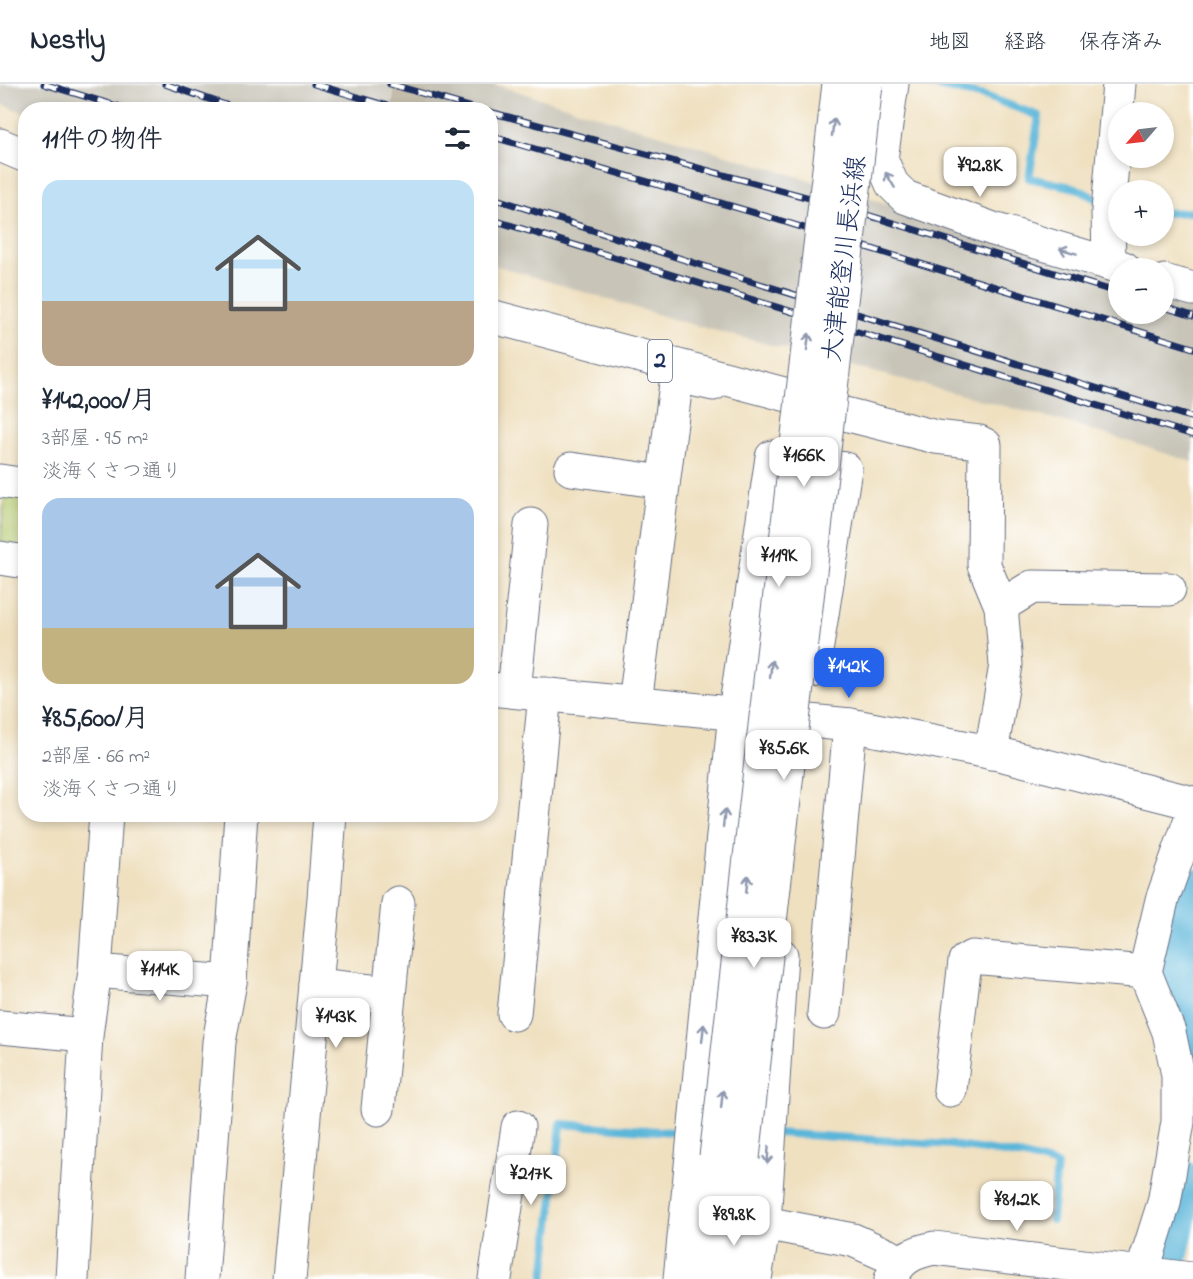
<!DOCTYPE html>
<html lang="ja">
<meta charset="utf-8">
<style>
body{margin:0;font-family:"Indie Flower","Klee One",sans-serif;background:#f2f2f3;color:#1f2937;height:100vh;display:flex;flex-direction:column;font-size:22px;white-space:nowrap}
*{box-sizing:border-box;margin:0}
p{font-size:20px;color:#747a83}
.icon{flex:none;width:33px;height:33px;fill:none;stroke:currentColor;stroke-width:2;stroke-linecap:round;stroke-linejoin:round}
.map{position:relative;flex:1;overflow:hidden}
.drawer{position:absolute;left:18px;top:18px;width:480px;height:720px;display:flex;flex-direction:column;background:#fff;border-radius:24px;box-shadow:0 3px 9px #0003}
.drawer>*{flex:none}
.needle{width:39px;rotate:242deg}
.tools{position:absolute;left:1108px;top:18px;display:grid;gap:12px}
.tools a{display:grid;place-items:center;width:66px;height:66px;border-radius:50%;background:#fff;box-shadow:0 3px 9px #0003;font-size:30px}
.price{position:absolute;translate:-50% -51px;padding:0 14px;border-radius:12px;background:#fff;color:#222;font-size:20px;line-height:39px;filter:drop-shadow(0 2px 3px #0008)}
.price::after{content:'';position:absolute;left:50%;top:36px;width:18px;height:14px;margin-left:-9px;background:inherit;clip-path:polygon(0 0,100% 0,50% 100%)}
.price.active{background:#2563eb;color:#fff}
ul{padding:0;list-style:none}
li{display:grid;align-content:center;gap:12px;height:318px;padding:0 24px}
li span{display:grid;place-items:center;height:186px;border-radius:18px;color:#555}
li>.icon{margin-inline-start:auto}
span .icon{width:108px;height:108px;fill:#fffc;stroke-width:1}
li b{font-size:26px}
h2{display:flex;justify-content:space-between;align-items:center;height:72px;padding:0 24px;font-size:26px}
header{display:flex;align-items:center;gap:36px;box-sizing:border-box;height:84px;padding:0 30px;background:#fff;border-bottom:2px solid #e0e1e3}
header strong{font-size:28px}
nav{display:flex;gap:33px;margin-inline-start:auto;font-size:21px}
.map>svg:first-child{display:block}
</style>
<header>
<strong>Nestly</strong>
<nav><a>地図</a><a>経路</a><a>保存済み</a></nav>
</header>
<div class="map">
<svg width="1193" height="1195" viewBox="0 0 1193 1195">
<rect width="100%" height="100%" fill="#fff"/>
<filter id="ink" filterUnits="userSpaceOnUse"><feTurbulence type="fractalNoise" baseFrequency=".0167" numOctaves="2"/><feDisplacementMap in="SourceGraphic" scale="12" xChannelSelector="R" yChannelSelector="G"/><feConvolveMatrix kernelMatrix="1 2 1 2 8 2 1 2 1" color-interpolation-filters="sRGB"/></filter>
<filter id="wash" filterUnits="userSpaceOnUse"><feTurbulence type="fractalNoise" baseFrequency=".008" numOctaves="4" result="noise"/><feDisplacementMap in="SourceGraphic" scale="24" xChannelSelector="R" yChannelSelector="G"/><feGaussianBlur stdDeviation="1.35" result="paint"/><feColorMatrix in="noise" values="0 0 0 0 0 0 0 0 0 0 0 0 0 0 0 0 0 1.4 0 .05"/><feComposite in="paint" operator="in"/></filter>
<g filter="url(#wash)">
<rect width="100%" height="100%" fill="#efe0c0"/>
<polygon fill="#c8c4b8" points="0,0 493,0 1119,190 1119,230 1164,230 1164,203 1193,212 1193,378 1073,340 683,238 491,180 490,26 26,26 25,29 0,20"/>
<polygon fill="#b1c76b" stroke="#667b64" stroke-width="1.5" points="5,408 25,410 25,466 0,463"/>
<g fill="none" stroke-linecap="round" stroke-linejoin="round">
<g stroke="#5bb6d9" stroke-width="8">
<polyline points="929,0 985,12 1039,32 1029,94 1076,104 1100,117"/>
<polyline points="1164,129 1193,128"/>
<polyline points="777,1049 951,1061 1024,1072 1057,1081 1052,1136"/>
<polyline points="544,1195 561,1040 687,1049"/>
</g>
<g stroke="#5bb6d9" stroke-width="45">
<path d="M1193,807C1166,865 1172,899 1193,958"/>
<polyline points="1161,1195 1181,1098"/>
</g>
</g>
</g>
<g filter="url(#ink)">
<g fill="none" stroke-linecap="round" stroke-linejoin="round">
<polyline stroke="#c5bdac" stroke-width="33" stroke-dasharray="33 16" stroke-linecap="butt" points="405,26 409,0"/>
<defs>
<g id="minor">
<polyline points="892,0 881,75 892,100 905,113 993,145 1124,184"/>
<polyline points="1109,180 1108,127 1119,0"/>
<polyline points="1164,197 1193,205"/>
<polyline points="801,319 936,353 979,358 985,361 984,481 1001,522 1006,581 991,669"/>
<polyline points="571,385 663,398"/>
<polyline points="0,397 26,401"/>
<polyline points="0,474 26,478"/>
<polyline points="1001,522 1032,503 1169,505"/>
<polyline points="490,605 850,641 999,670 1193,719"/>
<polyline points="514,607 531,441"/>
<polyline points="635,619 677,292 713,300"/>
<polyline points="95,887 230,898"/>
<polyline points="316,901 389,909"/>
<polyline points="824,929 850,641"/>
<polyline points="514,930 545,610"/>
<polyline points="0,943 86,951"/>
<polyline points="950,1006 965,877 972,873 1145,888"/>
<polyline points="378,1025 398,819"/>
<polyline points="764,1139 853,1156 900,1177"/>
<polyline points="72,1195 86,951 95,887 106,730"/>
<polyline points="202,1195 219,958 230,898 241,730"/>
<polyline points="289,1195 324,814 330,730"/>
<polyline points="495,1195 518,1043"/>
<polyline points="680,1195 735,628 772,373 845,385 813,587"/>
<polyline points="704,1195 716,1073"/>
<polyline points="732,1195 743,1074"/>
<polyline points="755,1195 764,1139 781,871"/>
<path d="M891,1195C900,1174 912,1169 934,1164L1192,1195"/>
<polyline points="1140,1195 1164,1119 1178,1038 1178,991 1169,948 1145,888 1162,816 1193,729"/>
</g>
<g id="major">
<polyline points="0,61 26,72"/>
<polyline points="490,232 829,322"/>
</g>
</defs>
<use href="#minor" stroke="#656d80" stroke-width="35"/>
<use href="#major" stroke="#656d80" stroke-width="35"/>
<use href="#minor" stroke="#fff" stroke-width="33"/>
<use href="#major" stroke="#fff" stroke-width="33"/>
<defs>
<g id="rail">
<polyline points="44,0 130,26"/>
<polyline points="165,0 240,26"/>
<polyline points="314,0 401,26"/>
<polyline points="390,0 480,26"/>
<polyline points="490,28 832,120 1119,209"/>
<polyline points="490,52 772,134 1193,264"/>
<polyline points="490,113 747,196 1193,334"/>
<polyline points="490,135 1193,351"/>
<polyline points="1164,223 1193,232"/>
</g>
</defs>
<use href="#rail" stroke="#1b2f5e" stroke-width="7"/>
<use href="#rail" stroke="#fff" stroke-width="4.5" stroke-dasharray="14" stroke-linecap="butt"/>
<defs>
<g id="minor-bridge">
<polyline points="716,1073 802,316"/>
<polyline points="743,1074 829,322"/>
</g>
<g id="major-bridge">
<polyline points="802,316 839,0"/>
<polyline points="829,322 866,0"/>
</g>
</defs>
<use href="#minor-bridge" stroke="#656d80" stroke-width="35" stroke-linecap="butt"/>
<use href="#major-bridge" stroke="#656d80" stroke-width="35" stroke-linecap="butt"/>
<use href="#minor-bridge" stroke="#fff" stroke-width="33"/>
<use href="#major-bridge" stroke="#fff" stroke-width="33"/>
</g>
<defs><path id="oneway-shaft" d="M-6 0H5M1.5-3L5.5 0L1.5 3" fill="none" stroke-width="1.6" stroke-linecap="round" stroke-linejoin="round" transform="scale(1.5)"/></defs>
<g stroke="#8d97ae">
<use href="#oneway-shaft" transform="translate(833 43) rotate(-83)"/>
<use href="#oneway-shaft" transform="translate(890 96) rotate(-121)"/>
<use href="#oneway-shaft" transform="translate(1068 167) rotate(-163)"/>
<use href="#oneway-shaft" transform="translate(808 258) rotate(-83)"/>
<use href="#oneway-shaft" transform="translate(771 585) rotate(-84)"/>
<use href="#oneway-shaft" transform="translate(724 734) rotate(-84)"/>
<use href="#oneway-shaft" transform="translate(747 800) rotate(-84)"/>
<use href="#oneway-shaft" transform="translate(703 949) rotate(-84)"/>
<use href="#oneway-shaft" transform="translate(722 1015) rotate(-84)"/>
<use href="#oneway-shaft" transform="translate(768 1071) rotate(94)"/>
</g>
</g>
<g text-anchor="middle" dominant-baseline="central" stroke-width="4.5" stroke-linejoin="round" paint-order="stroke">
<rect fill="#fff" stroke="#5f6d8e" stroke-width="1.5" x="648" y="256" width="24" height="42" rx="4.5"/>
<g font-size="24" font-weight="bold" fill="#1b2f5e">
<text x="660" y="277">2</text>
</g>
<g font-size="26" fill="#1b2f5e" stroke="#fff">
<text transform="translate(846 175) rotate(-83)">大津能登川長浜線</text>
</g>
</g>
</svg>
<div class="tools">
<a><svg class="needle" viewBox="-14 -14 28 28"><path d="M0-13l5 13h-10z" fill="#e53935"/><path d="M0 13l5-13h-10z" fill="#747a83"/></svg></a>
<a>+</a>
<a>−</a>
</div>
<b class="price" style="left:980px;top:114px">¥92.8K</b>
<b class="price" style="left:804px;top:404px">¥166K</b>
<b class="price" style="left:779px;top:504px">¥119K</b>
<b class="price active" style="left:849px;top:615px">¥142K</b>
<b class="price" style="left:784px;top:697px">¥85.6K</b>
<b class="price" style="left:754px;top:885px">¥83.3K</b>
<b class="price" style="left:160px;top:918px">¥114K</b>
<b class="price" style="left:336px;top:965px">¥143K</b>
<b class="price" style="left:531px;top:1122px">¥217K</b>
<b class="price" style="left:1017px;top:1148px">¥81.2K</b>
<b class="price" style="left:734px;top:1163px">¥89.8K</b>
<section class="drawer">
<h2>11件の物件<svg class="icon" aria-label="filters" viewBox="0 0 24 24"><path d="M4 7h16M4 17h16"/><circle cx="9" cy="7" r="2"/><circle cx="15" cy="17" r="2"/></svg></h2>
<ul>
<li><span style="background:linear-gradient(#bfe0f5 65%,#b9a48a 0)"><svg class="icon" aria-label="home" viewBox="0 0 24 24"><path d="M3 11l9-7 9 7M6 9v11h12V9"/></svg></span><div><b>¥142,000/月</b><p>3部屋 · 95 m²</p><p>淡海くさつ通り</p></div></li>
<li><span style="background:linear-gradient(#a9c7e8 70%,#c2b280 0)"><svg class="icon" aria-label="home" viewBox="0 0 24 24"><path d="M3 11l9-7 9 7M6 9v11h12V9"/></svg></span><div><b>¥85,600/月</b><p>2部屋 · 66 m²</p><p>淡海くさつ通り</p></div></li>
</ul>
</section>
</div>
